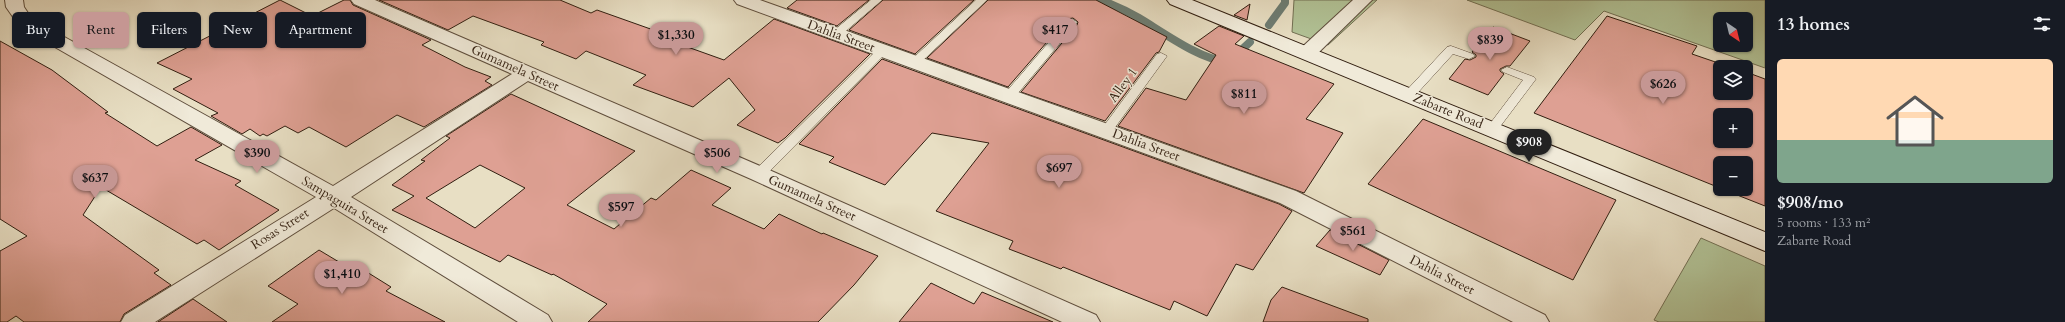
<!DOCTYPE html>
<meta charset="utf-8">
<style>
body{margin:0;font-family:Cardo,serif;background:#20242c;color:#f1f3f6;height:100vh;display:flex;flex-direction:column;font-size:15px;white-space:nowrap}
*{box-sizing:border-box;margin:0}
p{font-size:13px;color:#9ea1a6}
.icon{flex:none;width:22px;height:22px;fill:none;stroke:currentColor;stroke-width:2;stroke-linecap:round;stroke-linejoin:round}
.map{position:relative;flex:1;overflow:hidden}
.panel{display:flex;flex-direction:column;background:#171b24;width:300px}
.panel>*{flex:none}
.hud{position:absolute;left:12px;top:12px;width:380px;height:36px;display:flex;gap:8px}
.needle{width:26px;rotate:145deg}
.fabs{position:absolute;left:1713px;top:12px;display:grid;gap:8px}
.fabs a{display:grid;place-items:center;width:40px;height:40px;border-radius:6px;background:#171b24;box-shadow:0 1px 3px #0004;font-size:20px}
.price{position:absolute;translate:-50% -34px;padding:0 9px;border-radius:14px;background:#c59692;color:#111;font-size:13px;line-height:26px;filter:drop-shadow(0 1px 2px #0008)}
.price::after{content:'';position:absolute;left:50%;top:24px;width:12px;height:9px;margin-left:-6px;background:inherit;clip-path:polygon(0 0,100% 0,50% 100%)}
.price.current{background:#222;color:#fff}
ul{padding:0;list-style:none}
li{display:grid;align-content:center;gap:8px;height:212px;padding:0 12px}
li+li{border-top:1px solid #363941}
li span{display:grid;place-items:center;height:124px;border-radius:6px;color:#555}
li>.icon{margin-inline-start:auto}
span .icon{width:72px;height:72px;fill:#fffc;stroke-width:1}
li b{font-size:17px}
h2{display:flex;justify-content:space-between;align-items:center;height:48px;padding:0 12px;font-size:17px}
.pill{padding:0 14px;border-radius:6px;background:#171b24;box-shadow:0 1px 3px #0004;font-size:14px;line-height:36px}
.pill.current{background:#c59692;color:#111}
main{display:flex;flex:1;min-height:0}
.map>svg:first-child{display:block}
</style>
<main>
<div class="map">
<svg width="1765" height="322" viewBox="0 0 1765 322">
<rect width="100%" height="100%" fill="#e8dfc4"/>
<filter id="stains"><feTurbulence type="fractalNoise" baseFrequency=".005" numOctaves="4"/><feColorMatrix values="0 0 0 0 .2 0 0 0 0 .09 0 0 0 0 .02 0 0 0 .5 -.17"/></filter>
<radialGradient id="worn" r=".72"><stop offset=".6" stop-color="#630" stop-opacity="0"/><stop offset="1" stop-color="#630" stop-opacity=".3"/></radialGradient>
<g fill="#b2c397" stroke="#727054" fill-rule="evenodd">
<polygon points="1294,0 1377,0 1328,45 1292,32"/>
<path d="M1467,0H1765V68L1604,11L1575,40ZM1720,19H1746V45H1720Z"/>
<polygon points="1701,238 1765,266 1765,322 1659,322 1654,320"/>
</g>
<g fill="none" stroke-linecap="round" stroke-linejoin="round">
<g stroke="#6e7d73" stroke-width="8">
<path d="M1100,0C1114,5 1127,11 1139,18C1158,29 1205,63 1225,60C1235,59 1243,48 1250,42"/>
<polyline points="1269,25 1285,3 1285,0"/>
</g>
</g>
<g fill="#dea093" stroke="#311e10" fill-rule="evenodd">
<polygon points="280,0 312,16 344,0 350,0 353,5 431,40 422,45 465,67 491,77 485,81 492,85 424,127 397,115 346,147 309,127 298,133 285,126 267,136 263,134 260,136 250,129 242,134 211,116 218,113 173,89 192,79 157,63"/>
<polygon points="379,0 560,0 591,13 597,10 659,32 654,35 724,60 774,19 870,54 785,138 778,143 737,125 755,110 729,78 693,107 633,85 646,75 586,51 576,59 541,45 544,42 473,16 448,30"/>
<polygon points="797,0 869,0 837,26 787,8"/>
<polygon points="883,0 974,0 915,54 849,30"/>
<polygon points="988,0 1096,0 1167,37 1159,52 1156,53 1105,121 1021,92 1077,25 1078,22 1073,18 1067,19 1008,87 927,58"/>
<polygon points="1250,4 1247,20 1234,15"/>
<path d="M1607,16L1697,46L1692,54L1730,67H1720V93H1746V72L1765,79V206L1722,189H1746V163H1720V188L1534,113ZM1720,115H1746V141H1720Z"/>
<polygon points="1219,26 1244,36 1235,44 1334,84 1306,119 1343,133 1304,193 1118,126 1146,88 1186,100 1216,55 1194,44"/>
<polygon points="1493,27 1530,41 1510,66 1506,66 1500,69 1500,71 1504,74 1488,95 1449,79 1465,59 1470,60 1476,57 1476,55 1472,52"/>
<polygon points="0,41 52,70 108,112 105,113 157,146 191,127 222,145 195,160 241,181 235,185 279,210 219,250 204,240 197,244 101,187 83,215 159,270 154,273 171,285 124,314 120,322 24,322 16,316 7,322 0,322 0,251 27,236 0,219"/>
<polygon points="882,59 1279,204 1292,211 1253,270 1236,264 1207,316 1174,301 1170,310 1063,267 1061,269 1009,249 1013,241 936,211 989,143 932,133 885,185 829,162 834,157 799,144"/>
<path d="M511,94L635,151L567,205L614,229L651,198L656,200L691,170L731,188L712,205L764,229L779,214L822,234L823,233L878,256L854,285L818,322H588L607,304L553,274L552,275L508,255L500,262L392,210L414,196L392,185L425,161L421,160L450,138L446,136ZM480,165L525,188L475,228L426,198Z"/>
<polygon points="1423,119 1616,200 1573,280 1368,184"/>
<polygon points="1330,230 1389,260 1380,275 1316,246"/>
<polygon points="319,250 349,268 354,264 391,287 386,291 445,322 272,322 298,304 268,286"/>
<polygon points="931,283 974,304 982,292 1053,322 899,322"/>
<polygon points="1282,287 1368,319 1368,322 1263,322 1271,300"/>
<polygon points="193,299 227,322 158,322"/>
</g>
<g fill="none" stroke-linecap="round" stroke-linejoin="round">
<defs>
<g id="service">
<polygon points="871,0 882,0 840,36 832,36 830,34 832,32"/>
<polygon points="976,0 987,0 919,64 911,64 909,62 911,60"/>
<polygon points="1072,19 1077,22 1076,24 1014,98 1006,98 1004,95 1006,92 1068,20"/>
<polygon points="1451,46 1473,54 1475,56 1469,59 1453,54 1413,98 1405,98 1403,95 1405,92 1447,47"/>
<polygon points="882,48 886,49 888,51 886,53 764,177 754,177 752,174 754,171 878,49"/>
<polygon points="1161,53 1167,56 1111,133 1103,133 1101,130 1103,127 1157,54"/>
<polygon points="1507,67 1534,77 1536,79 1496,132 1492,133 1486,129 1523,80 1503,72 1501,70"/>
</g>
<g id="minor">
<polygon points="5,0 23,0 24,7 32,19 333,186 512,74 354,4 351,0 375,0 767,169 1096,315 1100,322 1062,322 751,179 528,81 351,197 548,315 552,322 518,322 334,208 155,322 121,322 125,315 316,197 20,27 6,7"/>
<polygon points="734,0 760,0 1296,191 1545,315 1549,322 1513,322 1280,203 737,4"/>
<polygon points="1353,0 1372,0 1314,57 1307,59 1300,57 1297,53 1300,49"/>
</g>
<polygon id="secondary" points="1167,0 1192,0 1765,232 1765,251 1170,4"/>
</defs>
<use href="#service" stroke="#5f4e3d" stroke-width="1"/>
<use href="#minor" stroke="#5f4e3d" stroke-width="2"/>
<use href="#secondary" stroke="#311e10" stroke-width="2"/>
<use href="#service" fill="#f0ead9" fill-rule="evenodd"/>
<use href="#minor" fill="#f0ead9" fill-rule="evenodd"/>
<use href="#secondary" fill="#f0ead9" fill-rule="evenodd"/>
</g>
<g text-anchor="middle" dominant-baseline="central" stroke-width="3" stroke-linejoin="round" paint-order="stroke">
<g font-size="13" fill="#311e10" stroke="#f0ead9">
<text transform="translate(841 36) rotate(20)">Dahlia Street</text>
<text transform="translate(515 68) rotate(24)">Gumamela Street</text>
<text transform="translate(1123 85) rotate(-54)">Alley 1</text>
<text transform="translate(1448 111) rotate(22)">Zabarte Road</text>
<text transform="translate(1146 145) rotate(20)">Dahlia Street</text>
<text transform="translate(812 198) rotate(24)">Gumamela Street</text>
<text transform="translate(345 205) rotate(31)">Sampaguita Street</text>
<text transform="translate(280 229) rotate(-32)">Rosas Street</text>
<text transform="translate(1442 275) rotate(27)">Dahlia Street</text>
</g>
</g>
<rect width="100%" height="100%" filter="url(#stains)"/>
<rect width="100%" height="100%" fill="url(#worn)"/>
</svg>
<div class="fabs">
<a><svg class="needle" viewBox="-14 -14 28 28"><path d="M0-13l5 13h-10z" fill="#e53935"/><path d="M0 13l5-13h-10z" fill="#9ea1a6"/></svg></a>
<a><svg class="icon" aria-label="layers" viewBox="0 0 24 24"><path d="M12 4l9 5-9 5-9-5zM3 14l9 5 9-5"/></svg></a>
<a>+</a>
<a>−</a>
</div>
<b class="price" style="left:1055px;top:51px">$417</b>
<b class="price" style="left:676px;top:56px">$1,330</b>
<b class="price" style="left:1490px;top:61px">$839</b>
<b class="price" style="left:1663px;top:105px">$626</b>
<b class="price" style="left:1244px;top:115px">$811</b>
<b class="price current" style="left:1529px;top:163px">$908</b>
<b class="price" style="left:257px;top:174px">$390</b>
<b class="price" style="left:717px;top:174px">$506</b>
<b class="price" style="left:1059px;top:189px">$697</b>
<b class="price" style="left:95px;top:199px">$637</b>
<b class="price" style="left:621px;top:228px">$597</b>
<b class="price" style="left:1353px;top:252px">$561</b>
<b class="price" style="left:342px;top:295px">$1,410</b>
<div class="hud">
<a class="pill">Buy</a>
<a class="pill current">Rent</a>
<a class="pill">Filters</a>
<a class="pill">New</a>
<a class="pill">Apartment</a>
</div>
</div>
<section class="panel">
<h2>13 homes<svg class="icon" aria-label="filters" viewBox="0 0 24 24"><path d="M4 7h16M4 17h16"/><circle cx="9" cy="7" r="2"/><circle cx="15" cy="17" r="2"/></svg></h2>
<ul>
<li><span style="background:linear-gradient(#ffd9b3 65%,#7fa58c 0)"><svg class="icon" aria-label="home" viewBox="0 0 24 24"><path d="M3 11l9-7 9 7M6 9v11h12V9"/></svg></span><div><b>$908/mo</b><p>5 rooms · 133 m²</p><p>Zabarte Road</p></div></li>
</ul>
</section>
</main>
